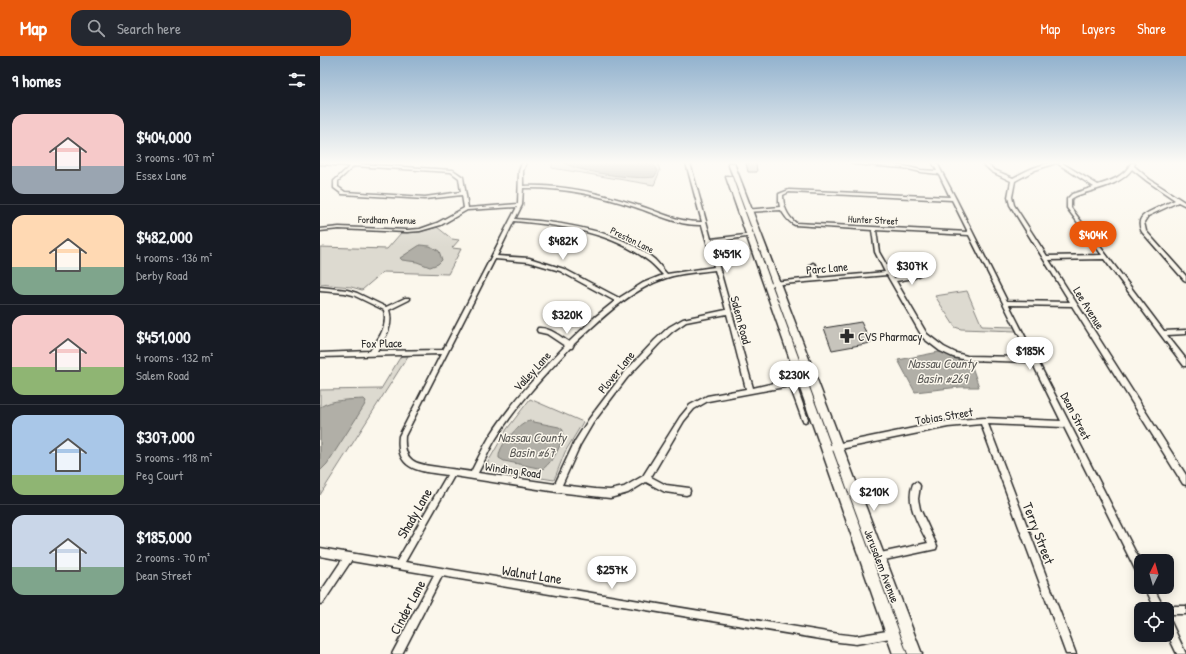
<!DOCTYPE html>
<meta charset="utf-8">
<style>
body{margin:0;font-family:"Patrick Hand",sans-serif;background:#242831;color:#f1f3f6;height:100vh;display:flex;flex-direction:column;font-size:15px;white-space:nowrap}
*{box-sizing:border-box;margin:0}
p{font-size:13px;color:#9ea1a6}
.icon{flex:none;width:22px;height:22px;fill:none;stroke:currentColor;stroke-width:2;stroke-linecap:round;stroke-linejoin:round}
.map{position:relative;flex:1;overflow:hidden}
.sheet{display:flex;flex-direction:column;background:#171b24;width:320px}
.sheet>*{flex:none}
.needle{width:26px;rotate:5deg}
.buttons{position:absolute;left:814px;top:498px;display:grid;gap:8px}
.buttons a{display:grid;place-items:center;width:40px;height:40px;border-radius:8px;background:#171b24;box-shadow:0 2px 10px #0003;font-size:20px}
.price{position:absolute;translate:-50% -34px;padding:0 9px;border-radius:14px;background:#fff;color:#222;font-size:13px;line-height:26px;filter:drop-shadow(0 1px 2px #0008)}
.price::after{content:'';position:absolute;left:50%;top:24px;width:12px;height:9px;margin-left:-6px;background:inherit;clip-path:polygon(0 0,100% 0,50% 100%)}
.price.on{background:#ea580c;color:#fff}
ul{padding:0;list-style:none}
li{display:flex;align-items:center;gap:12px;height:100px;padding:0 12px}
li+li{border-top:1px solid #363941}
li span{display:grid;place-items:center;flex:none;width:112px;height:80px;border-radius:12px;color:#555}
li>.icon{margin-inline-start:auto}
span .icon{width:48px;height:48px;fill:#fffc;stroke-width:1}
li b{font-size:17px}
h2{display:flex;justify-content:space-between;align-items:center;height:48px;padding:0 12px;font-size:17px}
header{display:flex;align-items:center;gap:24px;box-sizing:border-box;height:56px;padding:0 20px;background:#ea580c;color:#fff}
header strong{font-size:19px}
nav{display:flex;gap:22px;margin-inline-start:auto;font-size:14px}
.search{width:280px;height:36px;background:#242831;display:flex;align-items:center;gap:10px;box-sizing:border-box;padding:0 14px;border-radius:12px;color:#9ea1a6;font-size:15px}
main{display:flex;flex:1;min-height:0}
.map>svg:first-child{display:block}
</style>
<header>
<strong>Map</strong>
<div class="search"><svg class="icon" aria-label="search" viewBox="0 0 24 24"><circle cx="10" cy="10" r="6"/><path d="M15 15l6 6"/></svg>Search here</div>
<nav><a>Map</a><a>Layers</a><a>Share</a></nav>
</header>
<main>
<section class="sheet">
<h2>9 homes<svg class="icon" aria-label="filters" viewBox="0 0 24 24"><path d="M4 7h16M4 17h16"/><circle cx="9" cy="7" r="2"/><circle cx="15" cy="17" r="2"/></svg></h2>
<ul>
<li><span style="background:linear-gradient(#f6c9c9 65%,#9aa5b1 0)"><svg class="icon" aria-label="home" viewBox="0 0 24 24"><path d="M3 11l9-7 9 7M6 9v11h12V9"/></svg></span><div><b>$404,000</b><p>3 rooms · 107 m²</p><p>Essex Lane</p></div></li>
<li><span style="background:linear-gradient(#ffd9b3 65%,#7fa58c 0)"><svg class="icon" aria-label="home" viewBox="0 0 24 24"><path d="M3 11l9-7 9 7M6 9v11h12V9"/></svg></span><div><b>$482,000</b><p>4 rooms · 136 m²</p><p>Derby Road</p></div></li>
<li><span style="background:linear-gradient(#f6c9c9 65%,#8fb573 0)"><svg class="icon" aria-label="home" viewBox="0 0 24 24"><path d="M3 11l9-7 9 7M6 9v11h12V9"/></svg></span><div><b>$451,000</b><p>4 rooms · 132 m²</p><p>Salem Road</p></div></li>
<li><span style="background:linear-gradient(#a9c7e8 75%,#8fb573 0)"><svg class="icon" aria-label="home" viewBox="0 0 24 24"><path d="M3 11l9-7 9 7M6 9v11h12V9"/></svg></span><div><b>$307,000</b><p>5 rooms · 118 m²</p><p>Peg Court</p></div></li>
<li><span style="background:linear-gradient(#c9d6e8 65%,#7fa58c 0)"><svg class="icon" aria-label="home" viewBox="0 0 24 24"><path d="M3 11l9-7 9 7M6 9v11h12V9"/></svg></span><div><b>$185,000</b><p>2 rooms · 70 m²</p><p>Dean Street</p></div></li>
</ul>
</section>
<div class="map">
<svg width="866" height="598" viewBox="0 0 866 598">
<rect width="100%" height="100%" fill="#fbf7ec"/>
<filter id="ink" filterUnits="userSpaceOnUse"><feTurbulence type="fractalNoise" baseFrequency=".025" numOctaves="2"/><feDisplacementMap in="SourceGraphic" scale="8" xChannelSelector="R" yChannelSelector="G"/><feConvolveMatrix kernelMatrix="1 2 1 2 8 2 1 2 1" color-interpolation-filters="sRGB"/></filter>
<g filter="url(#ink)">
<g fill="#dddad0" stroke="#84827e">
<polygon points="232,107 338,107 340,115 334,129 232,112"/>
<polygon points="117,171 132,183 139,184 132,192 141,193 128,218 63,216 42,234 31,231 0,228 0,191 67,193 81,177 99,176"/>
<polygon points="647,235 662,270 694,271 696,275 641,273 635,271 615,240"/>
<polygon points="81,300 88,300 0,439 0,334 61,333"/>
<polygon points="210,343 263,366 245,396 234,424 164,413 187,373"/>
</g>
<g fill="#b1afa7" stroke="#7b7a75">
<path d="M244,107H333L338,115L334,121C317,124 259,116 244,107Z"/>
<polygon points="100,189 110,190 119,195 122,204 118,208 110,211 97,206 82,204 80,202"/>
<polygon points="624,295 649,302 659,331 640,331 595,336 578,304"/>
<path d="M44,343L46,345L44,350L7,408L0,415V351C13,343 29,344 44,343Z"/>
<path d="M209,365L239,371L243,374C243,388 234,404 223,413L184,405L179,402C178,389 198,369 209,365Z"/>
</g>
<g fill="#c7c4bc" stroke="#2b2b2b">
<polygon points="426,107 436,107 437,116 428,116"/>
<polygon points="541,266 551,287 512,294 504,272"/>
</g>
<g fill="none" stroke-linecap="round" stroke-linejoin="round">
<defs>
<g id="street">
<path d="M0,107H21L133,114L143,121L148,152L198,148L199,115L202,107H206L203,115V130C241,128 280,137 317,149C338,155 359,167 382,166L366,107H370L391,183L433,178L435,179L433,180L392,186L433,332L472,323L481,322L483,323L484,325L483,327L476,329L488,363L487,365L485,366L483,365L482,363L470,330L388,345L374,353L364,365L331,421L346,429L369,432L370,435L369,438L366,439L345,436L326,426L308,437L290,442L237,436L134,420L85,506L519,578L536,580L573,574L576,575L577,578L576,581L536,588L519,586L122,520L82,598H72L114,519L31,505L3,547L0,548V537L22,504L0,500V492L77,505L127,419C100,415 75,415 79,380L121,298L0,301V297L50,295C59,282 68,271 64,254L33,239L25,237L0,235V231L27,234L37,237L66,251L85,242H89L90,243L89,244L69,254C74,270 65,282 57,295L123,294L197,151L147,154L121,169L100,175L87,176L19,173L0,175V173L19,171L87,174L100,173L117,167L144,152L142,139L105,143L22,138L14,132V125L30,110L0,108ZM34,110L131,116L139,122L141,136L105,141L25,136L18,131V125ZM203,132C241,131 279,139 315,151C337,158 358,170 382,169L394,211L347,218C343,214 339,208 335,204C300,174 240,166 195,163L202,149ZM194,165C241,169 292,176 330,206C335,210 339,215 343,219L323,227L299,242L244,213L209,202L177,200ZM175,203L209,206L240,215L295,245L275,261L249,286C239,280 230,271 218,272L217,274L218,276L227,278L245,290C218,318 191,347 170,380C163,392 157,404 151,416C140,414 129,413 117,411C96,408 83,406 85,380ZM395,214L406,254L363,263L349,271L335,284L303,318L269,363L255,385L235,428L158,417C164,406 169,394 175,384C196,350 223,321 250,292H252L254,288C282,262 310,234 346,222C361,217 379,216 395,214ZM407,258L426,333L387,340L370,349L360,361L323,420L304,431L290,434L275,433L242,429L260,389L273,367L307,322L339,288L353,275L366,266Z"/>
<path d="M532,107H550L584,110L601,114L617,115L613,107H617L636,143L687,245L750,246L690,149L688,141L691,125L672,116L662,107H666L674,114L693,122C706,115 720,107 736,107L715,114L695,125L692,141L694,149L727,200L782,199L747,152V143L752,138L774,131L737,107H742L778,129C791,125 805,120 811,107H815L814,110L829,123L866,147V150L858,146L828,160L824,166L826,175L866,220V225L864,224L822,176C815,161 825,158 837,152C843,149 849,147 855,144L827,125L812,113C800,130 774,133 756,140L751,143V152L844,275L866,274V278L847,279L866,303V310H864L784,203L729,204L866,419V429L863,428L752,250L689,249L821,507V520L818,519L744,371L668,368L756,598H746L661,368L628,371L506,396L504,395L503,393L504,391L506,390L628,365L663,362L741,365L712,306L647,304L633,301L620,295L603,282L567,219L451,229L450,228L453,226L494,222L490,209L493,207L496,209L499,222L565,216L555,196L552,174L475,169C468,166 465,160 461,154L426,156L424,155V154L460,151L459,146V138L469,134L630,141L619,118L601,116L584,112L534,108ZM469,136L632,144L648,176L476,167C467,160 463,149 463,139ZM556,174L649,179L710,301L647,300L636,297L624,291L607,278L576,225L594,222L605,216L602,214L591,219L574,222L559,196Z"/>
<path d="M596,426L599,428L600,430L598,443L600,453L617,490L616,493L546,508L543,507L542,504L543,501L546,500L608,487C599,469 585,448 593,428Z"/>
<polygon points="825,531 833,531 844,552 847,550 866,550 866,558 847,558 847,553 835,553"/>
<polygon points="847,563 850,564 866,598 857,598 847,577"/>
</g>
<g id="secondary">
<polygon points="408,107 414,107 602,598 588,598"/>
<polygon points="407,120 412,121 587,598 573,598 406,121"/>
</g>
</defs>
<use href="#street" stroke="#2b2b2b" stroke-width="3"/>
<use href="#secondary" stroke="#2b2b2b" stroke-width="3"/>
<use href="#street" fill="#fbf7ec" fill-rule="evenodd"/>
<use href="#secondary" fill="#fbf7ec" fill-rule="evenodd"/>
</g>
</g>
<linearGradient id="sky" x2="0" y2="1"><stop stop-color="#92b2ce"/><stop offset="0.56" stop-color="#fdfbf6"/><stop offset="1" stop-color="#fdfbf6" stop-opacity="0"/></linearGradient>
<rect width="866" height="191" fill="url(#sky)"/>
<defs>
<symbol id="pharmacy-bare" viewBox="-9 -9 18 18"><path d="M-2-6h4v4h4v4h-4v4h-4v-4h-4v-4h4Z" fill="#2b2b2b" stroke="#fbf7ec" stroke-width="2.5" paint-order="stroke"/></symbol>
</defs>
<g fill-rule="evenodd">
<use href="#pharmacy-bare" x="517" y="270" width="20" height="20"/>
</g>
<g text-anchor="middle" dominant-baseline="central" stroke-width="3" stroke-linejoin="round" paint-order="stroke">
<g font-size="10" fill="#2b2b2b" stroke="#fbf7ec">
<text transform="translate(67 164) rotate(1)">Fordham Avenue</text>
<text transform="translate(553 164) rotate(3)">Hunter Street</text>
<text transform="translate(312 184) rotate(26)">Preston Lane</text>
</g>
<g font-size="12" fill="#2b2b2b" stroke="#fbf7ec">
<text transform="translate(507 212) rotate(-5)">Parc Lane</text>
<text transform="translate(769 252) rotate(58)">Lee Avenue</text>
<text transform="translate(421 264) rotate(75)">Salem Road</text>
<text transform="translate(62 287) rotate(-1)">Fox Place</text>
<text transform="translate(212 315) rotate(-48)">Valley Lane</text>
<text transform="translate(296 316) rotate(-51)">Plover Lane</text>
<text transform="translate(624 360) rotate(-9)">Tobias Street</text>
<text transform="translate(756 360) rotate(63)">Dean Street</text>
<text transform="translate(193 414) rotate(8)">Winding Road</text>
<text transform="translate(562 510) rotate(69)">Jerusalem Avenue</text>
</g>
<g font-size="12" fill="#2b2b2b" stroke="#fbf7ec" text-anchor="start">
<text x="538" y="280">CVS Pharmacy</text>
</g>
<g font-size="13" font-style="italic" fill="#5a5956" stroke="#fbf7ec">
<text x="622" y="307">Nassau County<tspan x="622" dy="15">Basin #269</tspan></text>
<text x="212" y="381">Nassau County<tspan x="212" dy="15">Basin #67</tspan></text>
</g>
<g font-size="14" fill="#2b2b2b" stroke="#fbf7ec">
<text transform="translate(94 457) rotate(-60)">Shady Lane</text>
<text transform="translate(719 477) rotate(69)">Terry Street</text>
<text transform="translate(212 518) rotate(9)">Walnut Lane</text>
<text transform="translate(87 551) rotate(-62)">Cinder Lane</text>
</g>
</g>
</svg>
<div class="buttons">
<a><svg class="needle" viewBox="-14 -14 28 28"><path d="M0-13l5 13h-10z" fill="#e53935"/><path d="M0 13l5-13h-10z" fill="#9ea1a6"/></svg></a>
<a><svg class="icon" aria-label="locate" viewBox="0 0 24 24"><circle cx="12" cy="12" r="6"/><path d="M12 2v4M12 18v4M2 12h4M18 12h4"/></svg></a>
</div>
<b class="price on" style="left:773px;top:199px">$404K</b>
<b class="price" style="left:243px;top:205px">$482K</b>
<b class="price" style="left:407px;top:218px">$451K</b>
<b class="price" style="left:592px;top:230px">$307K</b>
<b class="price" style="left:247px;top:279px">$320K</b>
<b class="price" style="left:710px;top:315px">$185K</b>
<b class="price" style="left:474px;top:339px">$230K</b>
<b class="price" style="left:554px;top:456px">$210K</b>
<b class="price" style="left:292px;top:534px">$257K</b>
</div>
</main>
